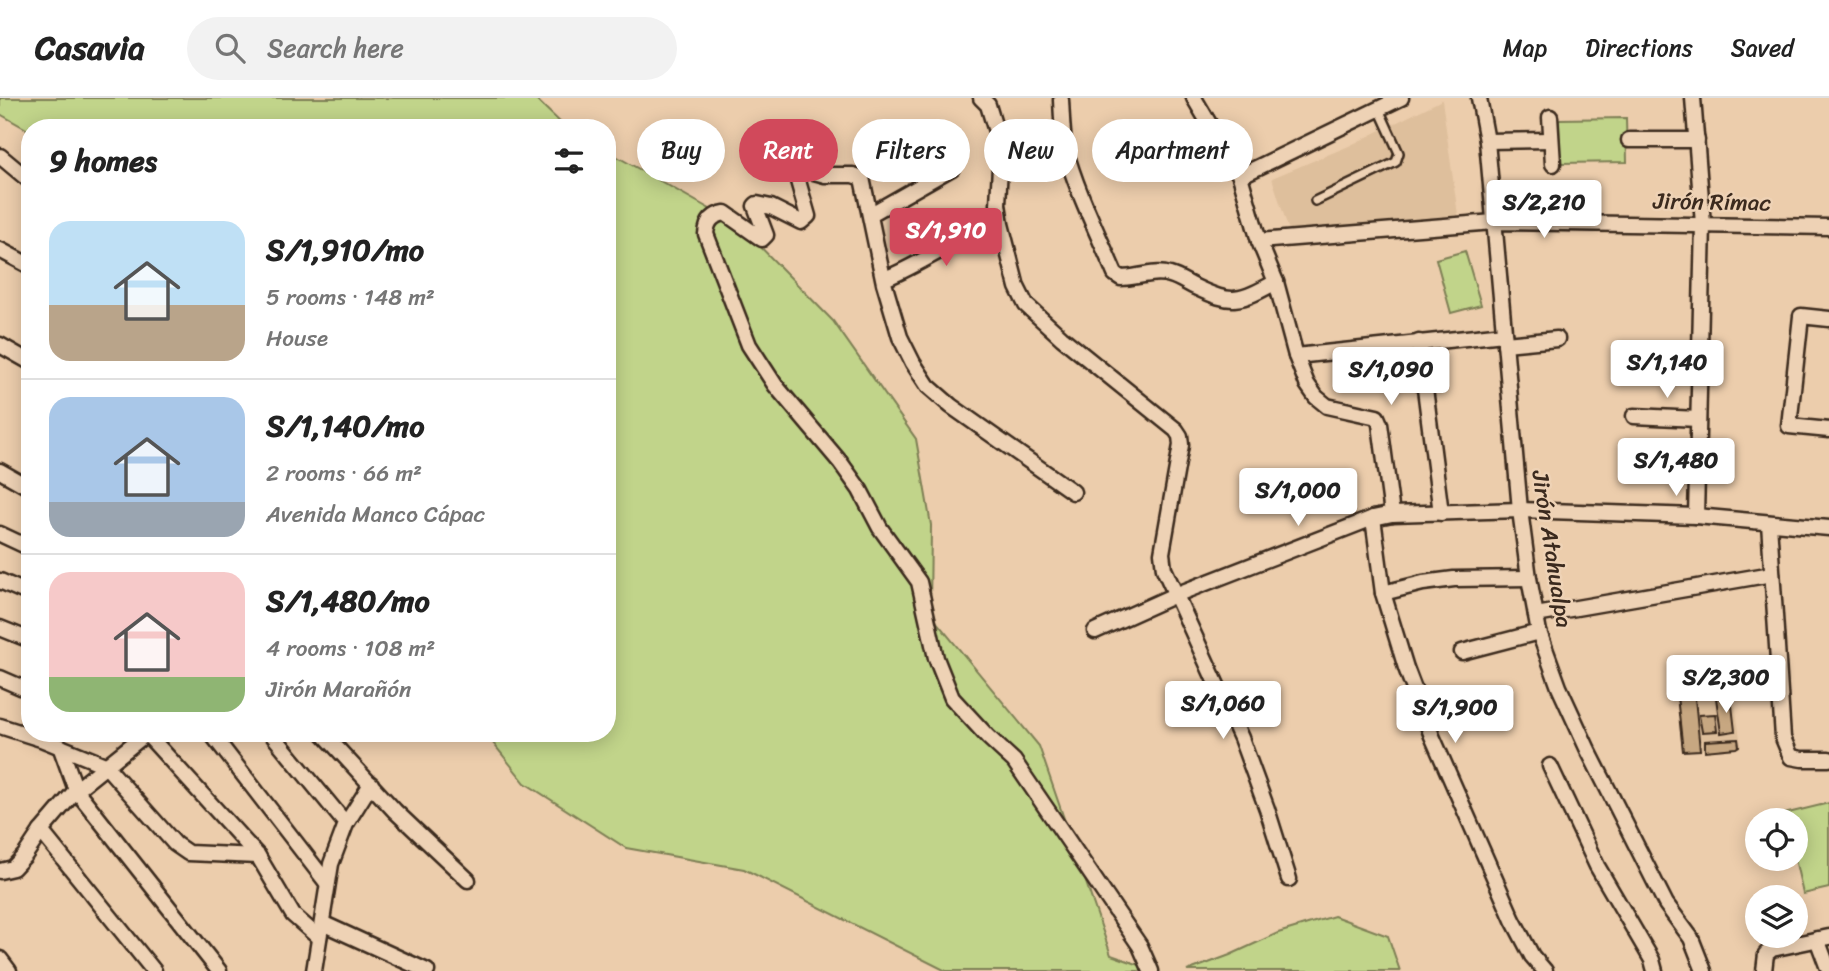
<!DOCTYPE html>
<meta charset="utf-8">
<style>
body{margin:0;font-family:Sriracha,sans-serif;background:#f2f2f2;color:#222;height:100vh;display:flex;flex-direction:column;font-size:26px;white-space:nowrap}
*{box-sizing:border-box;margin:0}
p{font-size:23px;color:#767676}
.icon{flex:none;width:38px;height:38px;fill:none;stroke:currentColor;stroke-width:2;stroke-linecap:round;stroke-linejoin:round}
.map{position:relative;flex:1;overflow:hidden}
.details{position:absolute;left:21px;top:21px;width:595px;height:623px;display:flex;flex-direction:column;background:#fff;border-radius:28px;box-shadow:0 4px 18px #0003}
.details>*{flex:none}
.guide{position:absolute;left:637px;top:21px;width:665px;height:63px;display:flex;gap:14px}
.buttons{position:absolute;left:1745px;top:710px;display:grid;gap:14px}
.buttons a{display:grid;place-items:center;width:63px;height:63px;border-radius:50%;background:#fff;box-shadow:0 4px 18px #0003;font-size:35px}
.price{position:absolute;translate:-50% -60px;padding:0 16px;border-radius:7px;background:#fff;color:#222;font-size:23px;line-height:46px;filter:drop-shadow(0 2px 4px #0008)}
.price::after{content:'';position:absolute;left:50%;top:42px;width:21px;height:16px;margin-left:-10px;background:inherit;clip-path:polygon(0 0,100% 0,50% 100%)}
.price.on{background:#d1495b;color:#fff}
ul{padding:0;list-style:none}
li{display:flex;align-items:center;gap:21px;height:175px;padding:0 28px}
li+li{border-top:2px solid #e0e0e0}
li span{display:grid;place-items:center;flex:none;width:196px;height:140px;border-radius:21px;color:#555}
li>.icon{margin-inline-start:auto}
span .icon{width:84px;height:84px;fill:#fffc;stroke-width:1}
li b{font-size:30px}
h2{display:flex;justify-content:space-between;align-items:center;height:84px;padding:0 28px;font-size:30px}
.chip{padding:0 24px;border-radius:32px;background:#fff;box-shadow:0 4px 18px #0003;font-size:24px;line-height:63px}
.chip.on{background:#d1495b;color:#fff}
header{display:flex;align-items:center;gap:42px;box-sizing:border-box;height:98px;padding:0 35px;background:#fff;border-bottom:2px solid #e0e0e0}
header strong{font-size:33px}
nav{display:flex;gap:38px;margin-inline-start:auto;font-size:24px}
.search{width:490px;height:63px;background:#f2f2f2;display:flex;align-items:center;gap:18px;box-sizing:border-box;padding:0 24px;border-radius:38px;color:#767676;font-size:26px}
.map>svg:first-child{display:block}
</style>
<header>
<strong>Casavia</strong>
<div class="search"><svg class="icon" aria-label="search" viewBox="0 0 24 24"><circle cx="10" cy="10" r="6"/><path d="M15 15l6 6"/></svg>Search here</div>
<nav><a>Map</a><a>Directions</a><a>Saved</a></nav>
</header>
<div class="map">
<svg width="1829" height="873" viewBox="0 0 1829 873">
<rect width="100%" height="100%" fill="#eccdac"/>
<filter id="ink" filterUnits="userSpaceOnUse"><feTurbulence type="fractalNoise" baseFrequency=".0143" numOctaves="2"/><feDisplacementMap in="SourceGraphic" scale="14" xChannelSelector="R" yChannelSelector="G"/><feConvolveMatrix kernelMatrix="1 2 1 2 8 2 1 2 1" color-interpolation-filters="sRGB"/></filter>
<g filter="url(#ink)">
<g fill="#debf9c">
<polygon points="1442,2 1458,117 1290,136 1272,80 1349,48"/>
<polygon points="1728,583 1732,585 1741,647 1739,650 1682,653 1675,588"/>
</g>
<g fill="#c1d48a" stroke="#7e7f54" stroke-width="2">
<polygon points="0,0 535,0 566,30 30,30 30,33 0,16"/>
<polygon points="1626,20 1627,64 1560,65 1559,21"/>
<polygon points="607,53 740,128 833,223 916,341 931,427 930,516 1039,648 1111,857 1157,873 946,873 744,771 626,750 525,685 485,635 607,635"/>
<polygon points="1465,153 1481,207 1451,215 1436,161"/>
<polygon points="1829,705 1829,790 1803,796 1795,761 1796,723 1786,723 1784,716"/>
<polygon points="1334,818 1388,838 1400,873 1187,873 1230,857 1278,835"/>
</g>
<g fill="#c7a781" stroke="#3b2a1e" stroke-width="2">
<polygon points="1729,585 1731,597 1695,600 1700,652 1683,653 1676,589"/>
<polygon points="1731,599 1735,633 1721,635 1716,600"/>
<polygon points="1715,616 1717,633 1702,634 1699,617"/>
<polygon points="1738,641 1739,648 1736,650 1705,653 1705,643"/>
</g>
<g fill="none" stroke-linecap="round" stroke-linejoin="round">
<defs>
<polyline id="lane" points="1315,103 1396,64 1399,55 1379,11"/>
<g id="street">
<polyline points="981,0 988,7 1001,50 998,106 1001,126 1017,189 1026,207 1062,240 1176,332 1180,338 1181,347 1162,455 1164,471 1241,640 1267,711 1289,781"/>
<polyline points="1194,0 1240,78 1259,143 1276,184 1296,258 1307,286 1316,299 1327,308 1377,319 1380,326 1392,416"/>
<polyline points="1479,0 1487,43 1520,412 1529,480 1539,534 1559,589 1588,652 1666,806 1691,840 1704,873"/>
<polyline points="1693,0 1703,126 1696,418"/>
<path d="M1061,2C1062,18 1062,34 1065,50C1075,90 1099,138 1115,176L1121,180C1138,180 1153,172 1170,177C1178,179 1187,185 1195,189C1233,207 1239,204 1276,184"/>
<polyline points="1550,19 1553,66"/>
<polyline points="1629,42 1697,42"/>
<polyline points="1487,43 1551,42"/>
<polyline points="0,58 30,83"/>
<polyline points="1240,78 1401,0"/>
<polyline points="871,116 952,70"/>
<polyline points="1259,143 1494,124 1829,129"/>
<polyline points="0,152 30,168"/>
<path d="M884,181C924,166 958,136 1001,129"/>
<polyline points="1829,221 1801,218 1789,328 1829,332"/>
<polyline points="1419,244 1441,415"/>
<polyline points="1505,246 1557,241"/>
<polyline points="0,247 30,264"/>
<polyline points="1296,258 1504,236"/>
<polyline points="1634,318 1698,321"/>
<polyline points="0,373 30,390"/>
<path d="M1073,394L951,308L928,288L913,265L900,239L884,185L862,80L853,77H825L800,70L798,72V83L808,118L801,124L771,109L757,106L755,108L766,137L762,141L725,115C712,117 707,124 706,136L749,247L775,287L840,364L860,392L880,430L919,484L936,560L952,600L988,639L1014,663L1140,848L1151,873"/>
<polyline points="1373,420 1383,495 1406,570 1432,638 1513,822 1532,858 1545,873"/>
<polyline points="1769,425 1783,640 1791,659 1802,661 1829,661"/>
<polyline points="0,436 30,450"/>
<polyline points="0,483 30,496"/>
<polyline points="1383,495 1423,485 1454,481 1529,480"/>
<polyline points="1536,517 1772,476"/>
<polyline points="0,530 30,542"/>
<polyline points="1095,533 1175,497 1373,420 1392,416 1520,412 1696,418 1829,430"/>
<polyline points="1462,554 1539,534"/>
<polyline points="0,580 30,593"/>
<polyline points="0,628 41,641 105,667 175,746 188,755 258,758"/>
<polyline points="146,635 258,758 293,817 319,840"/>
<polyline points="211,635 327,785"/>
<polyline points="271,635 346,726"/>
<polyline points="323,635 395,713 468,782"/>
<polyline points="60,648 76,692 219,873"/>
<polyline points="1550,668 1597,768 1652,862 1655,873"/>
<polyline points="41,733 154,873"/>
<polyline points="0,773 13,770 25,757 41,733 76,692 147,635"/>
<polyline points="322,825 427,873"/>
<polyline points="1817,841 1829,873"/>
<polyline points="0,861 9,873"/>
<polyline points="314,873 331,766 346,726 371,686"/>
<polyline points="1764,873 1766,856 1772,851 1829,839"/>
</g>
</defs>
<use href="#lane" stroke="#3b2a1e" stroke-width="12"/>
<use href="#street" stroke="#3b2a1e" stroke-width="19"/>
<use href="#lane" stroke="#eed2b5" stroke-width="7"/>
<use href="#street" stroke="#eed2b5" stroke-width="14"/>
</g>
</g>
<g text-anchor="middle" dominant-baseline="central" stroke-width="5" stroke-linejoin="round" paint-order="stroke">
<g font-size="23" fill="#3b2a1e" stroke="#eed2b5">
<text transform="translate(1712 104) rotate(1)">Jirón Rímac</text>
<text transform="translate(1552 451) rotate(81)">Jirón Atahualpa</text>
</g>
</g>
</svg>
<div class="buttons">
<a><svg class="icon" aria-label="locate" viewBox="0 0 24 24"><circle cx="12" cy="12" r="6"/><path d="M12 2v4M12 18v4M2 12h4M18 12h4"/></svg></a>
<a><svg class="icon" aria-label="layers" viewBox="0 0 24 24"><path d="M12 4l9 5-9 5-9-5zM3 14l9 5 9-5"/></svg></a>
</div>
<b class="price" style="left:1544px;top:142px">S/2,210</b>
<b class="price on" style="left:946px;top:170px">S/1,910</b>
<b class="price" style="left:1667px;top:302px">S/1,140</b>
<b class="price" style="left:1391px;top:309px">S/1,090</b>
<b class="price" style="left:1676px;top:400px">S/1,480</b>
<b class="price" style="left:1298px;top:430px">S/1,000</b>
<b class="price" style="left:1726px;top:617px">S/2,300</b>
<b class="price" style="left:1223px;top:643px">S/1,060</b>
<b class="price" style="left:1455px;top:647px">S/1,900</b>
<div class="guide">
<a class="chip">Buy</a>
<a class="chip on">Rent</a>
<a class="chip">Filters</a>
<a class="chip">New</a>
<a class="chip">Apartment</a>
</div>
<section class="details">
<h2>9 homes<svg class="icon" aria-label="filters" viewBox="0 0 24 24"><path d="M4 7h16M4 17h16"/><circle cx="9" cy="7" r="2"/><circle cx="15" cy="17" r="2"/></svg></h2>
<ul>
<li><span style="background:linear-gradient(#bfe0f5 60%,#b9a48a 0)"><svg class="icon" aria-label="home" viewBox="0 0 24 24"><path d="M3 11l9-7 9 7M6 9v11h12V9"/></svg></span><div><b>S/1,910/mo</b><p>5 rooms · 148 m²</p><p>House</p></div></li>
<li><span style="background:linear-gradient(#a9c7e8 75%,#9aa5b1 0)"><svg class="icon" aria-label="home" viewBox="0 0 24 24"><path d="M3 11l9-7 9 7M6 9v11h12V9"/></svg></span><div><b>S/1,140/mo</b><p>2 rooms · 66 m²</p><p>Avenida Manco Cápac</p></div></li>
<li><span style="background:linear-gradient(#f6c9c9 75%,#8fb573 0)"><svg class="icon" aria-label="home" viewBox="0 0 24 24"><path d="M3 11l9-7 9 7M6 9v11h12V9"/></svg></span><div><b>S/1,480/mo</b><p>4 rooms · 108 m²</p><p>Jirón Marañón</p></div></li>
</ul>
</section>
</div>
